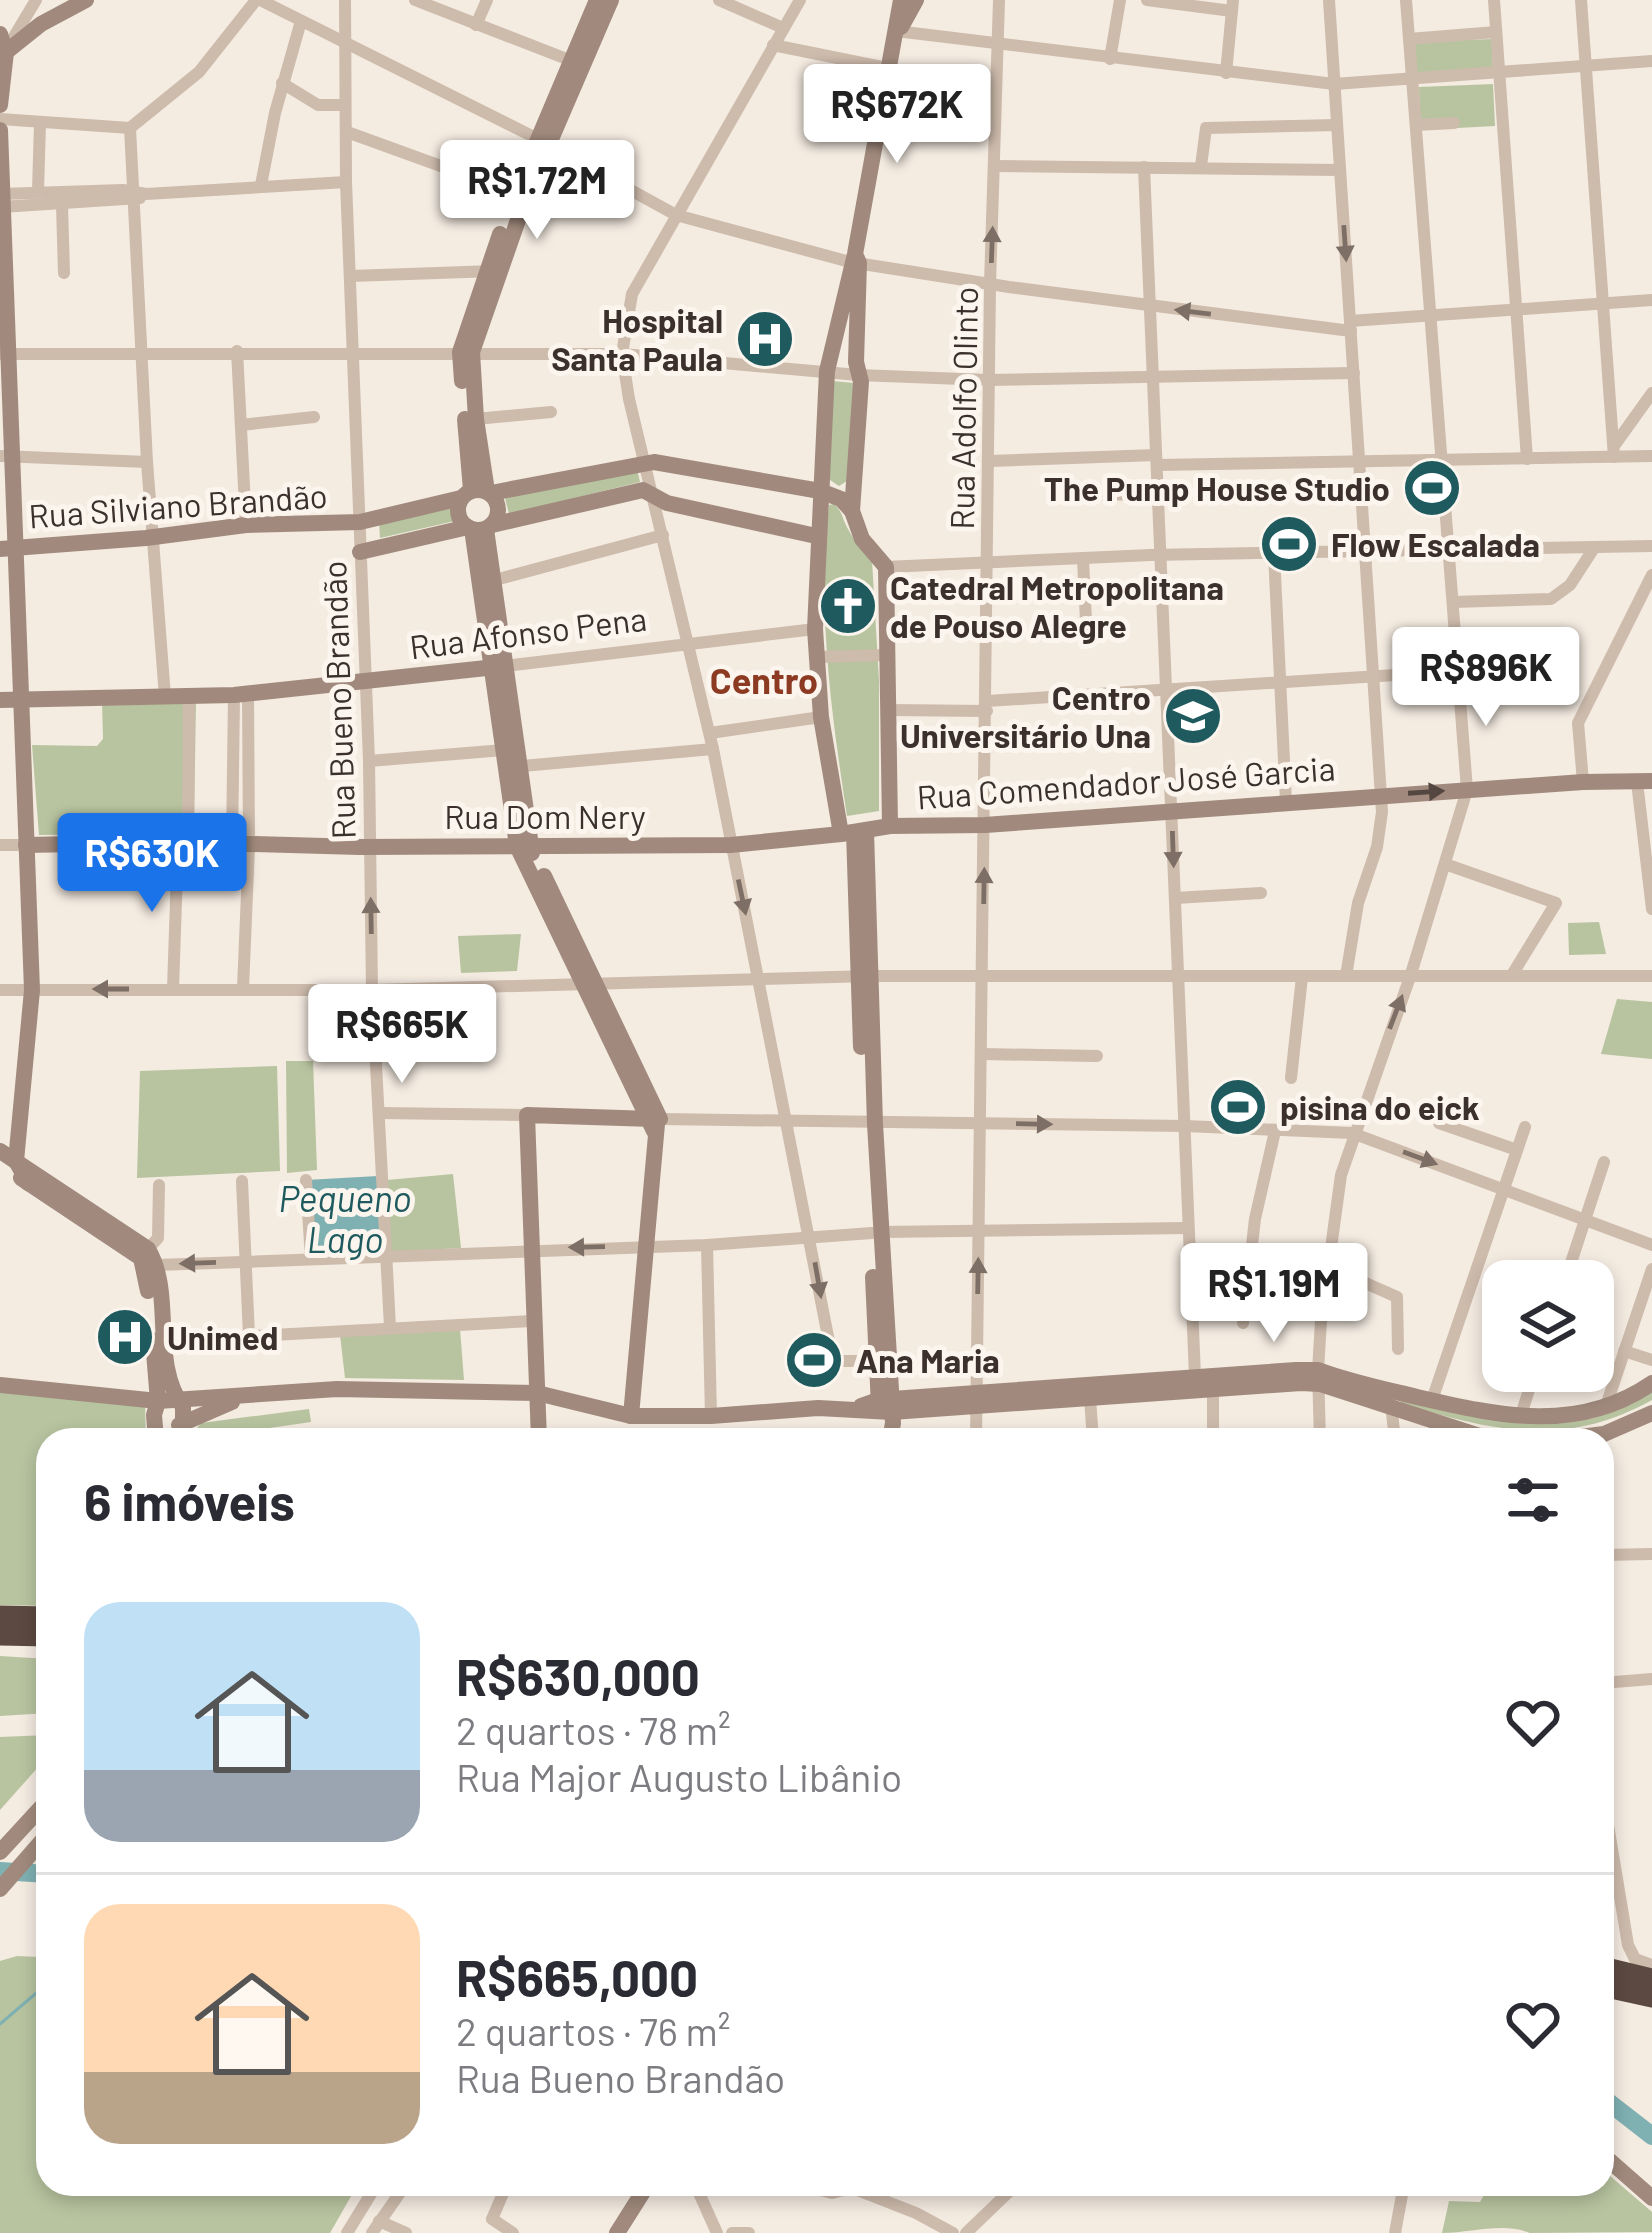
<!DOCTYPE html>
<html lang="pt">
<meta charset="utf-8">
<style>
body{margin:0;font-family:Barlow,sans-serif;background:#f2f2f3;color:#2b2b33;height:100vh;display:flex;flex-direction:column;font-size:45px;white-space:nowrap}
*{box-sizing:border-box;margin:0}
p{font-size:39px;color:#7c7c81}
.icon{flex:none;width:66px;height:66px;fill:none;stroke:currentColor;stroke-width:2;stroke-linecap:round;stroke-linejoin:round}
.map{position:relative;flex:1;overflow:hidden}
.sheet{position:absolute;left:36px;top:1428px;width:1578px;height:768px;display:flex;flex-direction:column;background:#fff;border-radius:36px;box-shadow:0 6px 18px #0003}
.sheet>*{flex:none}
.fabs{position:absolute;left:1482px;top:1260px;display:grid;gap:24px}
.fabs a{display:grid;place-items:center;width:132px;height:132px;border-radius:24px;background:#fff;box-shadow:0 6px 18px #0003;font-size:60px}
.price{position:absolute;translate:-50% -102px;padding:0 27px;border-radius:12px;background:#fff;color:#222;font-size:39px;line-height:78px;filter:drop-shadow(0 3px 6px #0008)}
.price::after{content:'';position:absolute;left:50%;top:72px;width:36px;height:27px;margin-left:-18px;background:inherit;clip-path:polygon(0 0,100% 0,50% 100%)}
.price.active{background:#1a73e8;color:#fff}
ul{padding:0;list-style:none}
li{display:flex;align-items:center;gap:36px;height:300px;padding:0 48px}
li+li{border-top:3px solid #e1e1e2}
li span{display:grid;place-items:center;flex:none;width:336px;height:240px;border-radius:36px;color:#555}
li>.icon{margin-inline-start:auto}
span .icon{width:144px;height:144px;fill:#fffc;stroke-width:1}
li b{font-size:51px}
h2{display:flex;justify-content:space-between;align-items:center;height:144px;padding:0 48px;font-size:51px}
.map>svg:first-child{display:block}
</style>
<div class="map">
<svg width="1652" height="2233" viewBox="0 0 1652 2233">
<rect width="100%" height="100%" fill="#f4ebe1"/>
<g fill="#b8c4a0">
<polygon points="1492,39 1493,71 1415,75 1413,42"/>
<polygon points="1493,84 1495,126 1457,128 1420,119 1419,87"/>
<polygon points="832,381 854,383 847,481 839,486 824,476"/>
<polygon points="637,469 640,482 509,514 505,498"/>
<path d="M834,504C843,512 842,519 848,529C854,541 863,550 872,560L879,681V811L847,816C831,711 817,610 829,505Z"/>
<polygon points="452,508 455,521 380,538 379,522"/>
<polygon points="102,701 196,701 194,825 186,833 39,835 32,745 97,746 103,739"/>
<polygon points="1599,922 1606,954 1569,955 1568,923"/>
<polygon points="521,934 517,971 461,973 458,936"/>
<polygon points="1617,999 1652,1002 1652,1059 1601,1054"/>
<polygon points="286,1061 313,1061 317,1170 287,1173"/>
<polygon points="277,1066 280,1171 137,1178 140,1071"/>
<polygon points="453,1174 461,1248 389,1252 387,1180"/>
<polygon points="460,1329 464,1380 345,1378 340,1335"/>
<path d="M1652,1391V1400C1564,1449 1492,1431 1400,1403L1401,1400L1513,1422Z"/>
<polygon points="0,1392 145,1404 146,1440 48,1440 48,1606 0,1605"/>
<polygon points="309,1409 311,1422 188,1440 201,1423"/>
<polygon points="0,1656 48,1659 48,1713 0,1716"/>
<polygon points="48,1735 48,1756 0,1810 0,1737"/>
<polygon points="17,1956 40,1957 40,1974 48,1975 48,2184 358,2184 330,2233 0,2233 0,1961"/>
<path d="M1602,2169L1652,2212V2232L1530,2233C1502,2222 1472,2233 1442,2233L1449,2201L1480,2202L1490,2184H1602Z"/>
</g>
<polygon fill="#7fb0b2" points="378,1176 386,1255 311,1259 306,1180"/>
<g fill="none" stroke-linecap="round" stroke-linejoin="round">
<polyline stroke="#7fb0b2" stroke-width="3" points="0,2024 48,1983"/>
<g stroke="#7fb0b2" stroke-width="18">
<polyline points="0,1871 48,1874"/>
<polyline points="1602,2097 1652,2136"/>
</g>
<g stroke="#cdbbac" stroke-width="12">
<polyline points="260,0 538,139 676,215 850,262 1009,287 1351,331"/>
<polyline points="345,0 346,182 369,761 372,990 390,1327"/>
<polyline points="415,0 577,63"/>
<polyline points="719,0 783,28"/>
<polyline points="800,0 632,294 622,354 629,399 713,749 832,1357 839,1361 882,1361"/>
<polyline points="1147,0 1232,11"/>
<polyline points="1329,0 1382,812 1377,847 1358,903 1346,976"/>
<polyline points="1494,0 1527,459"/>
<polyline points="1581,0 1614,457"/>
<polyline points="476,25 487,0"/>
<polyline points="896,31 1334,84 1652,61"/>
<polyline points="1409,39 1496,32"/>
<polyline points="9,45 36,0"/>
<polyline points="773,45 887,68"/>
<polyline points="1110,59 1120,0"/>
<polyline points="1226,73 1233,0"/>
<polyline points="282,83 318,105 344,105"/>
<polyline points="0,119 130,128 199,72 256,0"/>
<polyline points="1416,125 1454,123"/>
<polyline points="130,128 147,462 165,697"/>
<polyline points="347,132 526,197"/>
<polyline points="995,166 1340,170"/>
<polyline points="1201,166 1206,128 1337,125"/>
<polyline points="1144,167 1195,1376"/>
<polyline points="261,185 275,113 301,21"/>
<polyline points="38,191 40,123"/>
<polyline points="1,194 123,190 146,194 346,182"/>
<polyline points="62,205 64,273"/>
<polyline points="1,207 140,198"/>
<polyline points="351,276 494,271"/>
<polyline points="1350,321 1652,300"/>
<polyline points="237,351 246,525"/>
<polyline points="0,354 622,354 858,375 989,380 1354,373"/>
<polyline points="476,419 551,412"/>
<polyline points="241,425 314,417"/>
<polyline points="1614,446 1652,393"/>
<polyline points="0,456 147,462"/>
<polyline points="990,461 1156,455"/>
<polyline points="1157,465 1652,456"/>
<polyline points="1087,495 1158,494"/>
<polyline points="1274,554 1286,802"/>
<polyline points="1083,560 1087,641"/>
<polyline points="886,567 1151,555 1652,546"/>
<polyline points="491,581 663,535"/>
<polyline points="1453,602 1551,599 1570,585 1594,548"/>
<polyline points="817,657 887,655"/>
<polyline points="505,666 815,629"/>
<polyline points="987,701 1458,671"/>
<polyline points="889,710 987,711"/>
<polyline points="710,733 821,717"/>
<polyline points="369,761 504,750"/>
<polyline points="511,767 713,749"/>
<polyline points="1583,782 1578,723 1652,575"/>
<polyline points="1637,782 1652,909"/>
<polyline points="188,843 189,696"/>
<polyline points="0,845 26,845"/>
<polyline points="232,846 234,695"/>
<polyline points="1445,864 1556,903 1512,975"/>
<polyline points="1175,898 1261,893"/>
<polyline points="243,988 249,846 248,693"/>
<polyline points="173,989 178,842"/>
<polyline points="0,990 372,990 870,976 1652,976"/>
<polyline points="982,1054 1097,1056"/>
<polyline points="1291,1078 1302,977"/>
<polyline points="379,1113 527,1115"/>
<polyline points="660,1119 1185,1126 1352,1133 1652,1245"/>
<polyline points="1439,1123 1517,1150"/>
<polyline points="306,1180 311,1259"/>
<polyline points="242,1181 249,1336"/>
<polyline points="881,1232 1188,1228"/>
<polyline points="707,1245 711,1416"/>
<polyline points="148,1249 158,1238 159,1185"/>
<polyline points="157,1265 707,1245 872,1233"/>
<polyline points="1327,1266 1397,1297 1398,1349"/>
<polyline points="1565,1281 1604,1162"/>
<polyline points="1243,1323 1255,1219 1275,1131"/>
<polyline points="162,1341 532,1321"/>
<polyline points="1624,1351 1652,1360"/>
<polyline points="1213,1390 1213,1440"/>
<polyline points="1090,1398 1093,1440"/>
<polyline points="1432,1400 1525,1127"/>
<polyline points="1391,1404 1395,1440"/>
<polyline points="1606,1406 1652,1269"/>
<polyline points="1520,1418 1535,1371"/>
<polyline points="976,1440 990,284 999,0"/>
<polyline points="1320,1440 1318,1370 1321,1321 1341,1175 1411,974 1467,790 1406,0"/>
<polyline points="1602,1555 1652,1554"/>
<polyline points="1602,1683 1652,1679"/>
<polyline points="1602,1744 1606,1813 1628,1945 1635,1959 1652,1965"/>
<polyline points="43,1950 48,1950"/>
<polyline points="507,2184 492,2219 513,2233"/>
<polyline points="695,2184 717,2233"/>
<polyline points="796,2184 832,2193 852,2188 916,2213 953,2233"/>
<polyline points="379,2221 406,2233"/>
<polyline points="347,2233 377,2184"/>
<polyline points="372,2233 406,2184"/>
<polyline points="732,2233 749,2233"/>
<polyline points="966,2233 1017,2184"/>
<polyline points="1395,2233 1404,2184"/>
</g>
<g stroke="#a18a7d" stroke-width="16">
<polyline points="901,27 916,0"/>
<polyline points="0,34 6,52 0,105"/>
<polyline points="6,52 41,24 86,0"/>
<polyline points="0,130 32,990 16,1161 28,1183"/>
<polyline points="520,182 597,0"/>
<polyline points="855,254 859,263 856,362 861,382 852,511 862,539 886,567 890,826 841,834 821,717 815,629 827,371 855,254 901,0"/>
<polyline points="462,381 460,352 500,234"/>
<polyline points="465,419 471,490"/>
<circle cx="478" cy="510" r="20"/>
<polyline points="487,491 476,419 472,352 526,197 611,0"/>
<polyline points="491,493 654,462 820,491 841,499 852,511"/>
<polyline points="492,525 643,490 667,503 816,536"/>
<polyline points="472,529 517,846 654,1131"/>
<polyline points="486,529 532,853"/>
<polyline points="0,549 146,538 246,525 360,522 461,498"/>
<polyline points="360,552 468,527"/>
<polyline points="0,700 234,695 505,666"/>
<polyline points="890,826 985,825 1583,782 1652,781"/>
<polyline points="866,831 875,1124 893,1423 890,1440"/>
<polyline points="854,832 861,1047"/>
<polyline points="26,845 178,842 360,847 731,845 841,834"/>
<polyline points="544,876 660,1119"/>
<path d="M0,1151L148,1249C175,1295 150,1362 183,1407V1440"/>
<polyline points="21,1178 141,1258 148,1291"/>
<polyline points="873,1277 879,1407"/>
<polyline points="153,1340 158,1401 154,1415 156,1440"/>
<polyline points="0,1385 158,1401 337,1389 537,1393 631,1416 711,1416 818,1408 892,1412 1301,1383 1320,1384 1480,1436 1533,1440"/>
<path d="M861,1406L878,1400L1296,1370H1318C1350,1382 1384,1389 1417,1397C1499,1416 1578,1434 1652,1383"/>
<polyline points="631,1416 657,1124"/>
<polyline points="179,1425 232,1402"/>
<polyline points="539,1440 527,1115 653,1119"/>
<polyline points="1557,1440 1604,1434 1652,1413"/>
<polyline points="0,1852 48,1800"/>
<polyline points="0,1889 48,1834"/>
<polyline points="1602,2154 1652,2198"/>
<polyline points="617,2233 648,2184"/>
</g>
<g stroke="#5c4a42" stroke-width="21">
<polyline points="0,1616 48,1617"/>
<polyline points="0,1635 48,1636"/>
<polyline points="1602,1967 1652,1979"/>
<polyline points="1602,1986 1652,1997"/>
</g>
</g>
<defs><path id="oneway-solid" d="M-6-.8H1V-3.2L6.5 0L1 3.2V.8H-6Z" transform="scale(3)"/></defs>
<g fill="#7d6f65">
<use href="#oneway-solid" transform="translate(1345 243) rotate(86)"/>
<use href="#oneway-solid" transform="translate(992 245) rotate(-88)"/>
<use href="#oneway-solid" transform="translate(1193 312) rotate(-173)"/>
<use href="#oneway-solid" transform="translate(1173 849) rotate(88)"/>
<use href="#oneway-solid" transform="translate(984 886) rotate(-89)"/>
<use href="#oneway-solid" transform="translate(742 897) rotate(78)"/>
<use href="#oneway-solid" transform="translate(371 916) rotate(-91)"/>
<use href="#oneway-solid" transform="translate(111 989) rotate(180)"/>
<use href="#oneway-solid" transform="translate(1396 1012) rotate(-69)"/>
<use href="#oneway-solid" transform="translate(1034 1124) rotate(1)"/>
<use href="#oneway-solid" transform="translate(1420 1158) rotate(20)"/>
<use href="#oneway-solid" transform="translate(587 1247) rotate(179)"/>
<use href="#oneway-solid" transform="translate(198 1263) rotate(178)"/>
<use href="#oneway-solid" transform="translate(978 1276) rotate(-89)"/>
<use href="#oneway-solid" transform="translate(818 1280) rotate(80)"/>
</g>
<use fill="#544640" href="#oneway-solid" transform="translate(1426 792) rotate(-4)"/>
<defs>
<symbol id="hospital-disc" viewBox="-11 -11 22 22"><circle r="9.5" fill="#1f5a5e" stroke="#fbf5ee"/><path d="M-5-5h3v3.5h4V-5h3V5h-3V1.5h-4V5h-3Z" fill="#fff"/></symbol>
<symbol id="stadium-disc" viewBox="-11 -11 22 22"><circle r="9.5" fill="#1f5a5e" stroke="#fbf5ee"/><path d="M0-5a6.5 5 0 1 0 0 10a6.5 5 0 1 0 0-10ZM-3.5-1.8h7v3.6h-7Z" fill="#fff"/></symbol>
<symbol id="church-disc" viewBox="-11 -11 22 22"><circle r="9.5" fill="#1f5a5e" stroke="#fbf5ee"/><path d="M-1.2-6h2.4v3.5h3.3v2.4h-3.3V6h-2.4V-.1h-3.3v-2.4h3.3Z" fill="#fff"/></symbol>
<symbol id="university-disc" viewBox="-11 -11 22 22"><circle r="9.5" fill="#1f5a5e" stroke="#fbf5ee"/><path d="M0-5L7-2L0 1L-7-2ZM-4 1L0 2.5L4 1V4Q0 6-4 4Z" fill="#fff"/></symbol>
</defs>
<g fill-rule="evenodd">
<use href="#hospital-disc" x="732" y="306" width="66" height="66"/>
<use href="#stadium-disc" x="1399" y="455" width="66" height="66"/>
<use href="#stadium-disc" x="1256" y="511" width="66" height="66"/>
<use href="#church-disc" x="815" y="573" width="66" height="66"/>
<use href="#university-disc" x="1160" y="683" width="66" height="66"/>
<use href="#stadium-disc" x="1205" y="1074" width="66" height="66"/>
<use href="#hospital-disc" x="92" y="1304" width="66" height="66"/>
<use href="#stadium-disc" x="781" y="1327" width="66" height="66"/>
</g>
<g text-anchor="middle" dominant-baseline="central" stroke-width="10" stroke-linejoin="round" paint-order="stroke">
<g font-size="33" font-weight="bold" fill="#3b302b" stroke="#fbf5ee" text-anchor="start">
<text x="723" y="320" text-anchor="end">Hospital<tspan x="723" dy="38">Santa Paula</tspan></text>
<text x="1390" y="488" text-anchor="end">The Pump House Studio</text>
<text x="1331" y="544">Flow Escalada</text>
<text x="890" y="587">Catedral Metropolitana<tspan x="890" dy="38">de Pouso Alegre</tspan></text>
<text x="1151" y="697" text-anchor="end">Centro<tspan x="1151" dy="38">Universitário Una</tspan></text>
<text x="1280" y="1107">pisina do eick</text>
<text x="167" y="1337">Unimed</text>
<text x="856" y="1360">Ana Maria</text>
</g>
<g font-size="33" fill="#3b302b" stroke="#fbf5ee">
<text transform="translate(963 408) rotate(-89)">Rua Adolfo Olinto</text>
<text transform="translate(178 505) rotate(-4)">Rua Silviano Brandão</text>
<text transform="translate(528 632) rotate(-7)">Rua Afonso Pena</text>
<text transform="translate(338 700) rotate(-92)">Rua Bueno Brandão</text>
<text transform="translate(1126 782) rotate(-4)">Rua Comendador José Garcia</text>
<text x="545" y="816">Rua Dom Nery</text>
</g>
<g font-size="36" font-weight="bold" fill="#8c3b22" stroke="#fbf5ee">
<text x="764" y="679">Centro</text>
</g>
<g font-size="36" font-style="italic" fill="#1f5a5e" stroke="#fbf5ee">
<text x="345" y="1197">Pequeno<tspan x="345" dy="41">Lago</tspan></text>
</g>
</g>
</svg>
<div class="fabs">
<a><svg class="icon" aria-label="layers" viewBox="0 0 24 24"><path d="M12 4l9 5-9 5-9-5zM3 14l9 5 9-5"/></svg></a>
</div>
<b class="price" style="left:897px;top:166px">R$672K</b>
<b class="price" style="left:537px;top:242px">R$1.72M</b>
<b class="price" style="left:1486px;top:729px">R$896K</b>
<b class="price active" style="left:152px;top:915px">R$630K</b>
<b class="price" style="left:402px;top:1086px">R$665K</b>
<b class="price" style="left:1274px;top:1345px">R$1.19M</b>
<section class="sheet">
<h2>6 imóveis<svg class="icon" aria-label="filters" viewBox="0 0 24 24"><path d="M4 7h16M4 17h16"/><circle cx="9" cy="7" r="2"/><circle cx="15" cy="17" r="2"/></svg></h2>
<ul>
<li><span style="background:linear-gradient(#bfe0f5 70%,#9aa5b1 0)"><svg class="icon" aria-label="home" viewBox="0 0 24 24"><path d="M3 11l9-7 9 7M6 9v11h12V9"/></svg></span><div><b>R$630,000</b><p>2 quartos · 78 m²</p><p>Rua Major Augusto Libânio</p></div><svg class="icon" aria-label="heart" viewBox="0 0 24 24"><path d="M12 20l-8-8c-3-5 5-10 8-4 3-6 11-1 8 4z"/></svg></li>
<li><span style="background:linear-gradient(#ffd9b3 70%,#b9a48a 0)"><svg class="icon" aria-label="home" viewBox="0 0 24 24"><path d="M3 11l9-7 9 7M6 9v11h12V9"/></svg></span><div><b>R$665,000</b><p>2 quartos · 76 m²</p><p>Rua Bueno Brandão</p></div><svg class="icon" aria-label="heart" viewBox="0 0 24 24"><path d="M12 20l-8-8c-3-5 5-10 8-4 3-6 11-1 8 4z"/></svg></li>
</ul>
</section>
</div>
